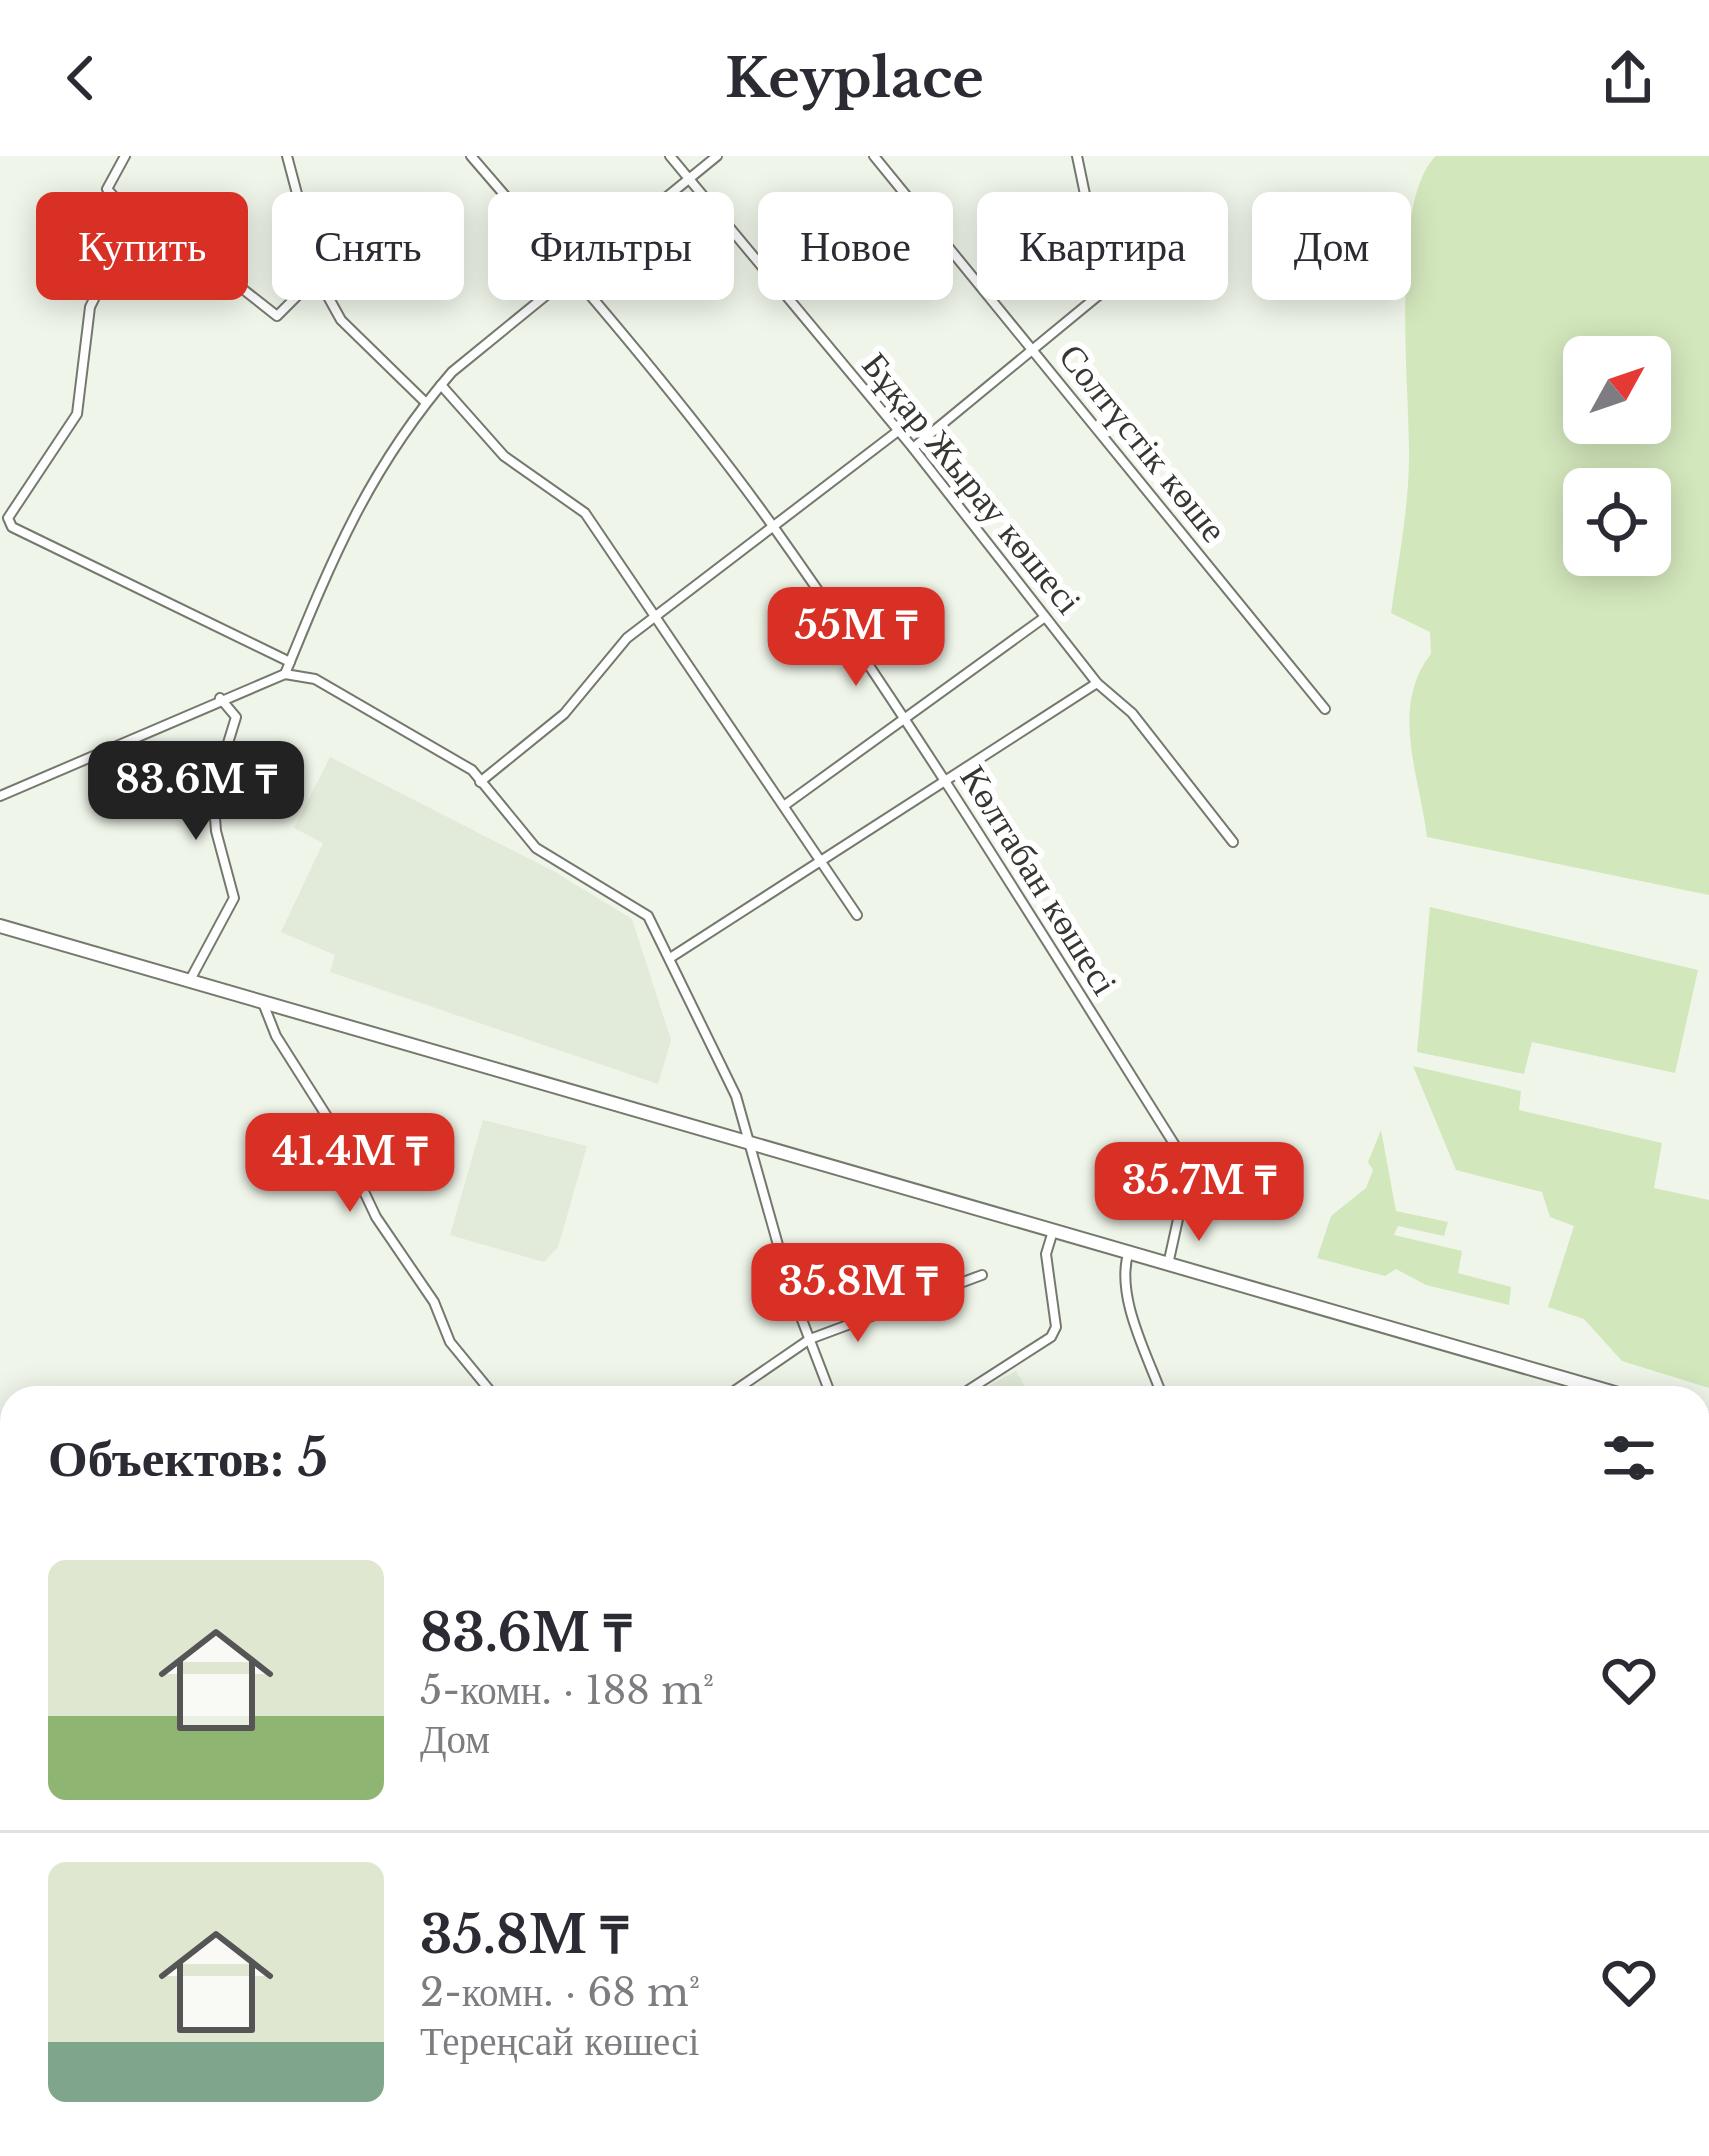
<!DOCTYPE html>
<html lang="ru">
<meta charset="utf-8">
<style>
body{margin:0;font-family:"Libre Baskerville",serif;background:#f2f2f3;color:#2b2b33;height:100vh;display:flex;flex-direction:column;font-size:45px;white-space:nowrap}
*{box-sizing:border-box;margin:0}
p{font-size:39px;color:#7c7c81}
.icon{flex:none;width:66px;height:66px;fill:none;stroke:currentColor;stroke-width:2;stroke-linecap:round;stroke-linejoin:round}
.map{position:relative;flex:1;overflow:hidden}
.panel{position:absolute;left:0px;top:1230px;width:1710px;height:771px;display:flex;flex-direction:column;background:#fff;border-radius:36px 36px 0 0;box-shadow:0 6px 30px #0003}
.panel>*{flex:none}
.banner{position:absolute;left:36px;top:36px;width:1638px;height:108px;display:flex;gap:24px}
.needle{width:78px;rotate:50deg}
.buttons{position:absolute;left:1563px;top:180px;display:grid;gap:24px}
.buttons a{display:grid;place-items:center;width:108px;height:108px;border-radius:18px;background:#fff;box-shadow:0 6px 30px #0003;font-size:60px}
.price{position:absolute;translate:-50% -102px;padding:0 27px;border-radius:24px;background:#d93025;color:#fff;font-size:39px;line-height:78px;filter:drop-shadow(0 3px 6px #0008)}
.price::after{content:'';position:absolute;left:50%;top:72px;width:36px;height:27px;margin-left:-18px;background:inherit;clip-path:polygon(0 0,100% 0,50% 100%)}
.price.on{background:#222;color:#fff}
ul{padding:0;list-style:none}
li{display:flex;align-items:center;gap:36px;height:300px;padding:0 48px}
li+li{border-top:3px solid #e1e1e2}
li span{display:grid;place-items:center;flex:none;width:336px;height:240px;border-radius:18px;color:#555}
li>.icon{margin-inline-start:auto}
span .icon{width:144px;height:144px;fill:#fffc;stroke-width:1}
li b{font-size:51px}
h2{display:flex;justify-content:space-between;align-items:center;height:144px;padding:0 48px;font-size:51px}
.pill{padding:0 42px;border-radius:18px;background:#fff;box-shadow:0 6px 30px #0003;font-size:42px;line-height:108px}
.pill.on{background:#d93025;color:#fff}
header{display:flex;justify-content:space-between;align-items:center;height:156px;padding:0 48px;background:#fff;font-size:54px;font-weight:800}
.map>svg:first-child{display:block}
</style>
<header><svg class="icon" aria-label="back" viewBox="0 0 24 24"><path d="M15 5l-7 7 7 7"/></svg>Keyplace<svg class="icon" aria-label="share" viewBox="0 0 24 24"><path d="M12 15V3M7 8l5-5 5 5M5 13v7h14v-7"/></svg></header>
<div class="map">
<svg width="1709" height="2000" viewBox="0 0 1709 2000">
<rect width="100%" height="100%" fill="#eff5e9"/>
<g fill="#e2ebd9">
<polygon points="330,601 555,716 632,763 671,884 658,928 330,816 335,799 281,776 323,687 294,672"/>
<polygon points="483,964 587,990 558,1091 544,1106 450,1079"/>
<polygon points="1016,1215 1031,1242 966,1242"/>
<polygon points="1139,1989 1493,1989 1493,2000 1145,2000"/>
</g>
<g fill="#d3e7bc" fill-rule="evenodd">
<path d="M1436,0H1709V739L1427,681C1420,621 1389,551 1431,498L1430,476L1391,457C1398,406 1409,352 1409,300C1410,237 1389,43 1436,0ZM1584,201H1650V267H1584ZM1584,333H1650V399H1584Z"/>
<polygon points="1430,751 1698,814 1675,917 1532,886 1524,918 1417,896"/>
<polygon points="1413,910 1521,935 1519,954 1662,987 1654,1032 1709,1044 1709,1232 1622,1205 1584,1163 1548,1151 1574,1070 1550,1061 1542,1036 1456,1014"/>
<polygon points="1381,974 1396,1055 1448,1066 1444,1080 1398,1070 1394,1079 1462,1095 1458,1117 1511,1131 1509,1149 1426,1129 1396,1113 1385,1120 1317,1102 1331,1060 1366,1032 1373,1014 1368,1006"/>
<polygon points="0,1280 12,1298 12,1407 5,1412 0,1404"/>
<polygon points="0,1890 12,1902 12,1989 105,1989 112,2000 0,2000"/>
</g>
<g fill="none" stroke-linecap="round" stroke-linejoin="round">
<g stroke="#9db185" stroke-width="18">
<polyline points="0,1721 12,1737"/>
<polyline points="147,1989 157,2000"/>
</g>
<defs>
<g id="minor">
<polyline points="125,0 107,33 148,78 111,109 90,151 77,258 8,362 12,371 290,506"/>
<polyline points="287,0 321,128 341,164 425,246"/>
<path d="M471,0C575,121 682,243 775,373C917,573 1045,783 1176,991L1186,1027L1169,1104"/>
<polyline points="670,0 913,292 1097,527 1132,557 1233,686"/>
<polyline points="874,0 1325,553"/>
<polyline points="148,78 183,86 277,160 304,133 321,128"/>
<polyline points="441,229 504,300 585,357 857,759"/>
<polyline points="913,292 1105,134 1077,0"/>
<path d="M285,518C332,403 369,312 452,216L717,0"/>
<polyline points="480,626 564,558 627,482 898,275"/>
<polyline points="0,640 285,518 315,523 472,614 536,692 648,760 736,940 791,1135 832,1242"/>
<polyline points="785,649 1045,461"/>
<polyline points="670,802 1097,527"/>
<polyline points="190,824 234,742 216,675 213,636 236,561 220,542"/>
<polyline points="263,847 276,880 333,970 376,1061 434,1146 450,1186 496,1242"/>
<path d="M1129,1095C1114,1139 1148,1200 1163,1242"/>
<polyline points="724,1242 810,1183 982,1119"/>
<polyline points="956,1242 1051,1181 1056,1171 1046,1098 1053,1075"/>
<polyline points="1105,1989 1112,2000"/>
</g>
<g id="secondary">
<polyline points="0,770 1632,1242"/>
<polyline points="1698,1262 1709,1265"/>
</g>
</defs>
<use href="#minor" stroke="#74796e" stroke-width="12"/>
<use href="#secondary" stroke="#74796e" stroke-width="16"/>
<use href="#minor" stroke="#fff" stroke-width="8"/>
<use href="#secondary" stroke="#fff" stroke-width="12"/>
</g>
<g text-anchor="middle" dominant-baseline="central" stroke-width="12" stroke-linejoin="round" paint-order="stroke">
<g font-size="36" fill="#353732" stroke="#fff">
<text transform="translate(1143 287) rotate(51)">Солтүстік көше</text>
<text transform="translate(972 327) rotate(51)">Бұқар Жырау көшесі</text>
<text transform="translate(1039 724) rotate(58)">Көлтабан көшесі</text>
</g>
</g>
</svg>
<div class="buttons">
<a><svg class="needle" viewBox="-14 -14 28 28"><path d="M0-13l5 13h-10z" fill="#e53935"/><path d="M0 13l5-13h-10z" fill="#7c7c81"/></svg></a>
<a><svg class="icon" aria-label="locate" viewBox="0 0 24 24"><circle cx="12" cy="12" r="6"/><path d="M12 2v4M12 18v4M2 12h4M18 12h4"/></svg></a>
</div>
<b class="price" style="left:856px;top:533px">55M ₸</b>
<b class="price on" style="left:196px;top:687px">83.6M ₸</b>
<b class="price" style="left:350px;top:1059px">41.4M ₸</b>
<b class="price" style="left:1199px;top:1088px">35.7M ₸</b>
<b class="price" style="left:858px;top:1189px">35.8M ₸</b>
<div class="banner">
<a class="pill on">Купить</a>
<a class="pill">Снять</a>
<a class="pill">Фильтры</a>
<a class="pill">Новое</a>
<a class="pill">Квартира</a>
<a class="pill">Дом</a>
</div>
<section class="panel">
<h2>Объектов: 5<svg class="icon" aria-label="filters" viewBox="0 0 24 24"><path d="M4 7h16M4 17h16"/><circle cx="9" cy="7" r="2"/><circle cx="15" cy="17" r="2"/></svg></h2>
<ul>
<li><span style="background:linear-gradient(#dfe7d0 65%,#8fb573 0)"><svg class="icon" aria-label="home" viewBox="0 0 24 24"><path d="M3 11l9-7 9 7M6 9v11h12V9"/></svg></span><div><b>83.6M ₸</b><p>5-комн. · 188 m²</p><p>Дом</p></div><svg class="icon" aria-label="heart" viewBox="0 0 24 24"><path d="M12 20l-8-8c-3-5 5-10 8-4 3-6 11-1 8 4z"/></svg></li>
<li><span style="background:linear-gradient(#dfe7d0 75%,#7fa58c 0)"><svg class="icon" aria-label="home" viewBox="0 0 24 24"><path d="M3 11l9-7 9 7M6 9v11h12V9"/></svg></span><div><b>35.8M ₸</b><p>2-комн. · 68 m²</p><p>Тереңсай көшесі</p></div><svg class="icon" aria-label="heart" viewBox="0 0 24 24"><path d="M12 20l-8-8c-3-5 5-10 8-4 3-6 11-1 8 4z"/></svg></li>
</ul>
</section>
</div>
